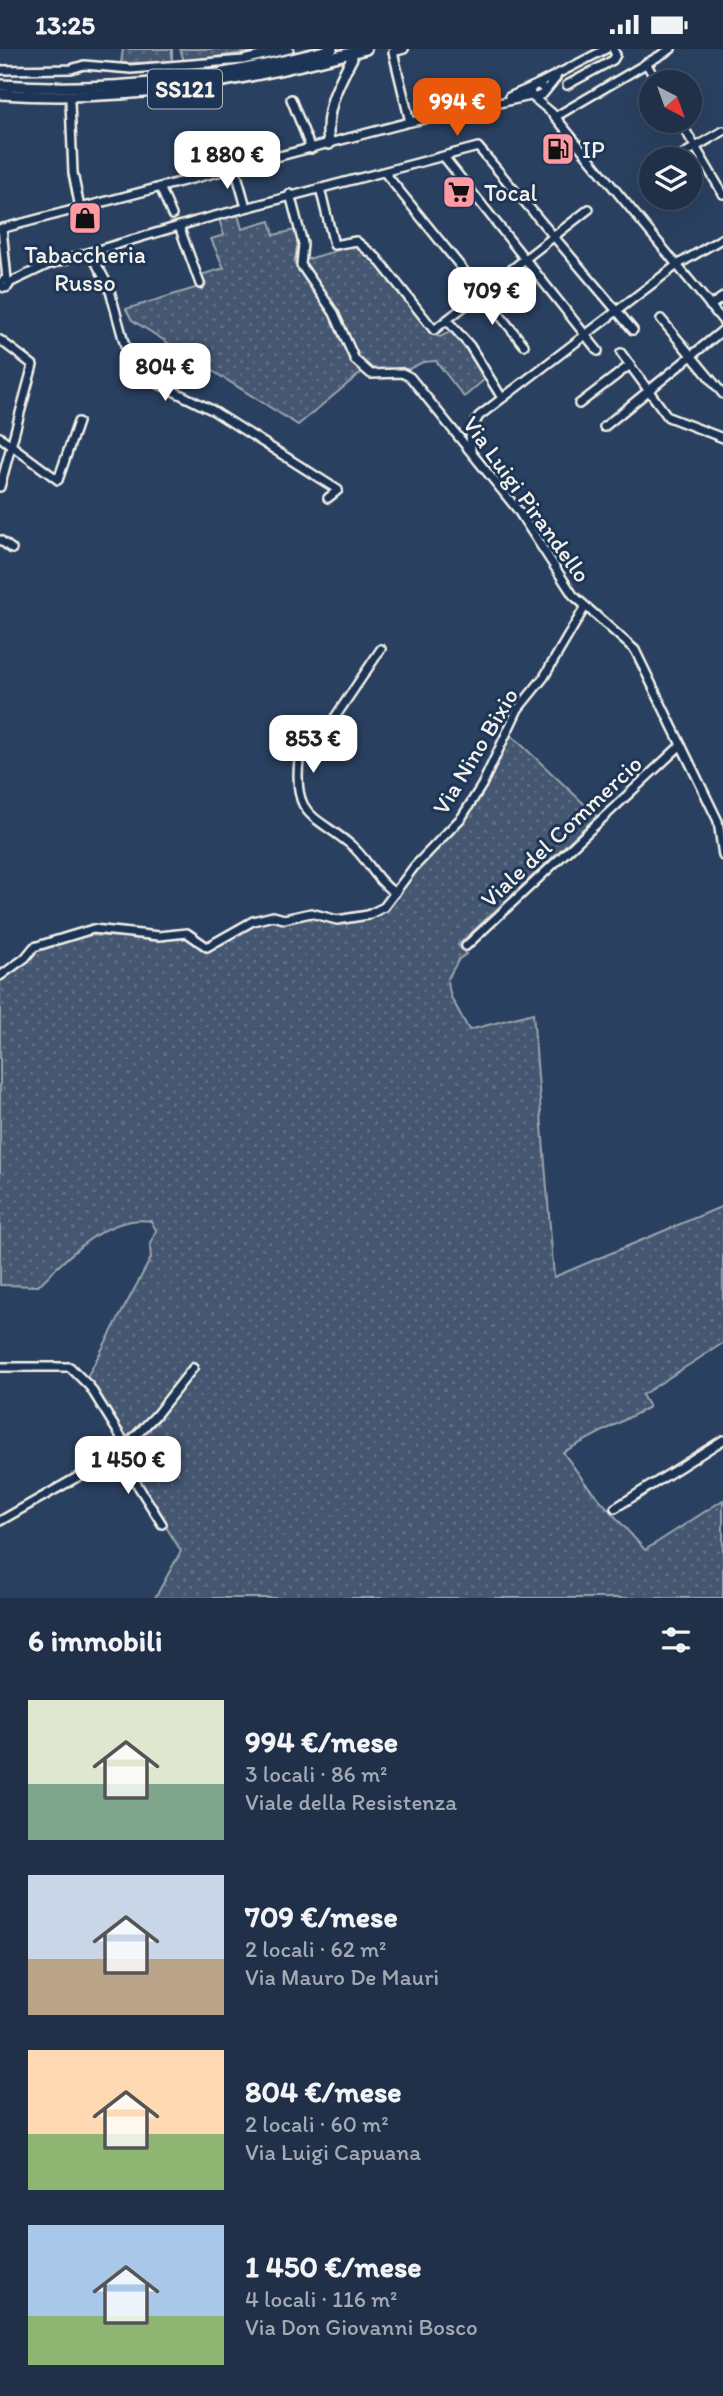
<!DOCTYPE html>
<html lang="it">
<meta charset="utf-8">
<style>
body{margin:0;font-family:Itim,sans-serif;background:#28384f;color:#f1f3f6;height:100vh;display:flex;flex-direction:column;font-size:26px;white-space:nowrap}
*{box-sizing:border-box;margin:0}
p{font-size:23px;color:#a2a9b4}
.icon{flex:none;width:38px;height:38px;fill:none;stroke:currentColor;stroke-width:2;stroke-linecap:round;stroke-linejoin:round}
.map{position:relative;height:1549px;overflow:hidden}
.sheet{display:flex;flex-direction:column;background:#203048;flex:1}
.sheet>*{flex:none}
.needle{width:46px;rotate:139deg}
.fabs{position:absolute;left:639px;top:21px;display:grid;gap:14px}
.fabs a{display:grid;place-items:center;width:63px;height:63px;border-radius:50%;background:#203048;box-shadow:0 7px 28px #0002,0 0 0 2px #3d4b60;font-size:35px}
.price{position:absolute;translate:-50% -60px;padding:0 16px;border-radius:14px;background:#fff;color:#222;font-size:23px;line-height:46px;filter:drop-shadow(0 2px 4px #0008)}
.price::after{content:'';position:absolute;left:50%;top:42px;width:21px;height:16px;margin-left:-10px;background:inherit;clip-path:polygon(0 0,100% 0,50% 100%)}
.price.selected{background:#ea580c;color:#fff}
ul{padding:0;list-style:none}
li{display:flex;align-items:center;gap:21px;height:175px;padding:0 28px}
li span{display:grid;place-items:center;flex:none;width:196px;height:140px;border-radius:0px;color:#555}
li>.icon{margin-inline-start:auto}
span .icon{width:84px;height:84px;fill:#fffc;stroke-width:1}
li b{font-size:30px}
h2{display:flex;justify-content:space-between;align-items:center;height:84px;padding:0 28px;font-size:30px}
.status{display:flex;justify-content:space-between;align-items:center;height:49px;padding:0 35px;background:#203048;direction:ltr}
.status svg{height:19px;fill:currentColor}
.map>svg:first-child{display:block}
</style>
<div class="status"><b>13:25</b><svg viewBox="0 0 49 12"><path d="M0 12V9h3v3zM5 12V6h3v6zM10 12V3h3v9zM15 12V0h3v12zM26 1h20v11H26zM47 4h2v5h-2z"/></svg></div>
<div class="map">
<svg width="723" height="1549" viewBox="0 0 723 1549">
<defs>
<pattern id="grass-dots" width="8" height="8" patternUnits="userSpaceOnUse" patternTransform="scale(1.75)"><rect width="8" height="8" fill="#445771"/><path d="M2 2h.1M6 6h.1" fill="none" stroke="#607085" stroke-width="1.8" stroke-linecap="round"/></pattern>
</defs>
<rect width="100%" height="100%" fill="#2a4060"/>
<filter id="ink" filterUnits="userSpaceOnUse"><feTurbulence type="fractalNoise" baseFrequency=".0143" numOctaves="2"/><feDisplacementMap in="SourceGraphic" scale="14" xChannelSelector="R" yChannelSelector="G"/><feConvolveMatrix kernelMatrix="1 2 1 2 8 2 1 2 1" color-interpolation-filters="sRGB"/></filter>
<g filter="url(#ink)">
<g fill="url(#grass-dots)" stroke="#9ca4ac" stroke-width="2">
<polygon points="123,0 172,0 172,13 121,14"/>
<polygon points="180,0 274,0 184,12"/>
<polygon points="238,166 242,180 270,172 274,186 295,181 298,194 294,214 335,271 353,313 362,323 298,376 132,271 126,260 205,236 201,226 224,219 211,190 224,186 219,170"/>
<path d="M355,196L370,206L431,285L440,288L450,283C467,294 477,313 485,330L464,348L436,312L423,313L409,320L383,323L368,320L357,308L340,269L305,215V211Z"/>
<path d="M509,684L597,767L458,896L466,905L459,910L447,931L451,948L469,981L533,964L554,1228L723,1157V1294L642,1346L649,1358L563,1403L586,1435L645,1501L723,1451V1549H155L181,1502L122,1407L158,1372L198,1317L193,1313L154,1363L126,1389L86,1330L151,1209L150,1198L156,1181L151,1172C106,1165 68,1208 38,1237L0,1236V931L27,912L35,900L88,886L158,890L184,887L206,903L247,877L269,870L283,872L308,867L335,874L366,870L389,859L421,812L468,767Z"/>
</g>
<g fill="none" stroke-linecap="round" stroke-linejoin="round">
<defs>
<g id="minor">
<polyline points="404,0 393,3 410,73"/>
<polyline points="646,14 657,33"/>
<polyline points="0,21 71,20 84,16 131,20 243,11 289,0"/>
<polyline points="538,35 606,0"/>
<polyline points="567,36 613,11 616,6 613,0"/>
<polyline points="545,41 538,35 532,38 530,44 534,49 543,45 556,29"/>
<polyline points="509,48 532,38"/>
<polyline points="534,49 552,64 723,272"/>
<polyline points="291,50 311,100"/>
<polyline points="70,53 73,124 80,159"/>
<polyline points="555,68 671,0"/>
<polyline points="680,72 723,145"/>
<polyline points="444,108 598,302"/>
<polyline points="675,110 723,82"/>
<polyline points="235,119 246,158"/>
<polyline points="385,124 524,296"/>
<polyline points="648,126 651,124"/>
<polyline points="160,138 172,166"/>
<polyline points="320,139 334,196 356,192 377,209 434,281 589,160"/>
<polyline points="290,145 303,195 301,216 334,264 355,311 371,325 402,324 410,328 517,460 573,546 635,601 718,772 723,807"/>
<polyline points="179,177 200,235"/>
<polyline points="2,179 7,231"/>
<polyline points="0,180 406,74 531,47"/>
<polyline points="90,203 109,238 125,297 155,333 212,361 338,441 328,449"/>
<circle cx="5" cy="235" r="4"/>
<polyline points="9,234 47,216 196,172 478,98 633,281"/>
<polyline points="710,257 723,248"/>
<polyline points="661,270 723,345"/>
<polyline points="447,271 470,297 502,349"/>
<polyline points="0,291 33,316 0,438"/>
<polyline points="621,304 668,368 723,389"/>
<polyline points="579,355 630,316"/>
<polyline points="604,378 723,281"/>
<polyline points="0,388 58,431 78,373"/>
<polyline points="471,400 470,383 479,367 677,216 723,189"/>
<polyline points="0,491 12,500"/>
<path d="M381,600L323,686L299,711C293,769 314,765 351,796C367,809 376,832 395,844"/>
<polyline points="466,897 681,696"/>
<polyline points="0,927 25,909 34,898 93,880 159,887 187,884 207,898 253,872 273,867 284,870 311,864 337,871 368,866 384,858 414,818 462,768 482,736 518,660 544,628 585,558"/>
<polyline points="0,1318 70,1318 90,1338 126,1396"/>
<polyline points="118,1405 162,1475"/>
<polyline points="615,1459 723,1391"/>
<polyline points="0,1472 118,1405 156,1366 193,1319"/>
</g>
<g id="major">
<path d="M0,36C119,44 217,30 332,0"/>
<path d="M0,45C132,54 240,33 366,0"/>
<path d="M329,95C324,63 337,37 352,9"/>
</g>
</defs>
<use href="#minor" stroke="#f4f1e8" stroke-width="12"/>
<use href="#major" stroke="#f4f1e8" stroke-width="14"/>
<use href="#minor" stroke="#1d3557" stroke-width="7"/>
<use href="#major" stroke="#1d3557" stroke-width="9"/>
</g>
</g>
<defs>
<symbol id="fuel-square" viewBox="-11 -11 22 22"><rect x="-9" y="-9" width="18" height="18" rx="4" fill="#ff9aa2" stroke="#1d3557"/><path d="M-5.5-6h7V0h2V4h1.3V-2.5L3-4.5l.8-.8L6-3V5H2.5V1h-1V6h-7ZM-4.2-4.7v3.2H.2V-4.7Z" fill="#111"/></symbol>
<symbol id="supermarket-square" viewBox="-11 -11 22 22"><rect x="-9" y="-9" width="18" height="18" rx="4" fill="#ff9aa2" stroke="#1d3557"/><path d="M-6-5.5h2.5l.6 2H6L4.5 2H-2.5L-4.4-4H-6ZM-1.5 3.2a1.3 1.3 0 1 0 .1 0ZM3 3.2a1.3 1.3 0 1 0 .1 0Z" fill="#111"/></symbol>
<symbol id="shop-square" viewBox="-11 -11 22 22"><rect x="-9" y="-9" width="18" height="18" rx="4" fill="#ff9aa2" stroke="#1d3557"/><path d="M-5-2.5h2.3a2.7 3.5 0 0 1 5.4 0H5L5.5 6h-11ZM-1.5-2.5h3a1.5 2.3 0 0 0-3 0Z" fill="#111"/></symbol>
</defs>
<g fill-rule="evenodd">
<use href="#fuel-square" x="539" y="81" width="38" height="38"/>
<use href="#supermarket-square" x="440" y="124" width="38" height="38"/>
<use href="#shop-square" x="66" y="150" width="38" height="38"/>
</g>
<g text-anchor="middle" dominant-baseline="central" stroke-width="6" stroke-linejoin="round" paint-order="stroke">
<rect fill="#1d3557" stroke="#b4b9bc" stroke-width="2" x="148" y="20.5" width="74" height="39" rx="5"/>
<g font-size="23" font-weight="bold" fill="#f4f1e8">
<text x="185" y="40">SS121</text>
</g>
<g font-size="24" fill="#f4f1e8" stroke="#1d3557" text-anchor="start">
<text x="582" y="100">IP</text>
<text x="484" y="143">Tocal</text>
<text x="85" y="205" text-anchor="middle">Tabaccheria<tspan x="85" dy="28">Russo</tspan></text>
</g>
<g font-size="24" fill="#f4f1e8" stroke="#1d3557">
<text transform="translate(527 450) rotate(54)">Via Luigi Pirandello</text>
<text transform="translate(475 702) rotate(-59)">Via Nino Bixio</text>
<text transform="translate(561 782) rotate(-43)">Viale del Commercio</text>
</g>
</g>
</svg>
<div class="fabs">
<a><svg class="needle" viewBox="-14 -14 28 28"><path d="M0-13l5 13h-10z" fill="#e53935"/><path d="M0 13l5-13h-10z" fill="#a2a9b4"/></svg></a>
<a><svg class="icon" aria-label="layers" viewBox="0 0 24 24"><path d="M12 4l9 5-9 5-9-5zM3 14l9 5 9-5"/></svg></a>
</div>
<b class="price selected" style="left:457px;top:89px">994 €</b>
<b class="price" style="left:227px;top:142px">1 880 €</b>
<b class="price" style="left:492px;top:278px">709 €</b>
<b class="price" style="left:165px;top:354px">804 €</b>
<b class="price" style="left:313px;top:726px">853 €</b>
<b class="price" style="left:128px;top:1447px">1 450 €</b>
</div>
<section class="sheet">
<h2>6 immobili<svg class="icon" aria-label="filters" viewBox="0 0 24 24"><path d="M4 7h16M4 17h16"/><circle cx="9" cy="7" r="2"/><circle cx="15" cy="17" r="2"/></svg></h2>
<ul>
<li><span style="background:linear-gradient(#dfe7d0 60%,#7fa58c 0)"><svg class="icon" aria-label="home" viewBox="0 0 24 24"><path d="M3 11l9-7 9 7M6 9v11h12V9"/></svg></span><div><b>994 €/mese</b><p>3 locali · 86 m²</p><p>Viale della Resistenza</p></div></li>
<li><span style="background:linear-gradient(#c9d6e8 60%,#b9a48a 0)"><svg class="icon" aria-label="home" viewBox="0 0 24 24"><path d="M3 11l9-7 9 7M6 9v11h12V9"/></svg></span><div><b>709 €/mese</b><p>2 locali · 62 m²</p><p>Via Mauro De Mauri</p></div></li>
<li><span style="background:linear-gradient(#ffd9b3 60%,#8fb573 0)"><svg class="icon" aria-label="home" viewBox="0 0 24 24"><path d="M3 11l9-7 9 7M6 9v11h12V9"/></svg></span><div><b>804 €/mese</b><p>2 locali · 60 m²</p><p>Via Luigi Capuana</p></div></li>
<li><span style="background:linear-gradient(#a9c7e8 65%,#8fb573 0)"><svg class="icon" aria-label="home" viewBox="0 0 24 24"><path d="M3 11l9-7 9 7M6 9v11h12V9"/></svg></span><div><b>1 450 €/mese</b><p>4 locali · 116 m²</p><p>Via Don Giovanni Bosco</p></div></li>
</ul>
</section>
